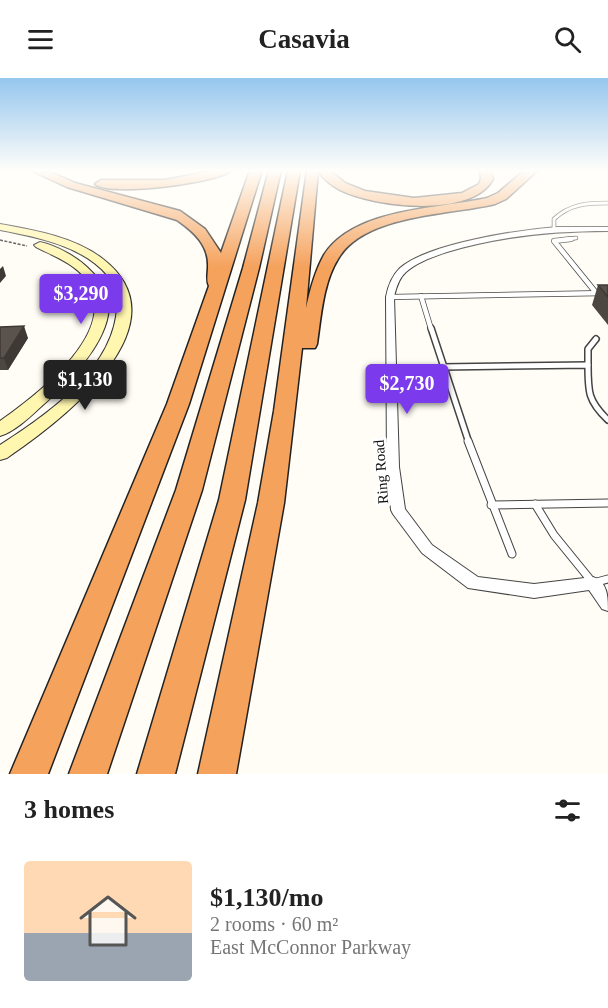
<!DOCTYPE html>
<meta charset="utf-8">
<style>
body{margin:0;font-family:Georgia,serif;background:#f6f6f6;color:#222;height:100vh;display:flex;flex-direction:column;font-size:22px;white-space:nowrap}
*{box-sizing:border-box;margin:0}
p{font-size:20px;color:#767676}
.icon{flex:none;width:33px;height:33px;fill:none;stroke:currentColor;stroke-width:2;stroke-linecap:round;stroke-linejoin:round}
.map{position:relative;height:696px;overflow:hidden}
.details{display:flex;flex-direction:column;background:#fff;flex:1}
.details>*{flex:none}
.price{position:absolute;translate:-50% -51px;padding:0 14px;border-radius:6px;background:#7c3aed;color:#fff;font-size:20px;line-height:39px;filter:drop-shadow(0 2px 3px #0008)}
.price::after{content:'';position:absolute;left:50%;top:36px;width:18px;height:14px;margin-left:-9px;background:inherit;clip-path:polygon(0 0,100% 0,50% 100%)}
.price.active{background:#222;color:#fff}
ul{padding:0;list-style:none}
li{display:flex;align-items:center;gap:18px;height:150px;padding:0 24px}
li+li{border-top:2px solid #e0e0e0}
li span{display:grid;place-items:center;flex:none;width:168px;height:120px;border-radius:6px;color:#555}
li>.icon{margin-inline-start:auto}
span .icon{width:72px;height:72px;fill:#fffc;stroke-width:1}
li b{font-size:26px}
h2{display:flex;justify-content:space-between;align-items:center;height:72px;padding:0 24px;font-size:26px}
header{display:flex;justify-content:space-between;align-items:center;height:78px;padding:0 24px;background:#fff;font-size:27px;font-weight:600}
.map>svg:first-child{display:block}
</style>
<header><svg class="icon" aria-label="menu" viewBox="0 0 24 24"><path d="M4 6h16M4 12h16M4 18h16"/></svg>Casavia<svg class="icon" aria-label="search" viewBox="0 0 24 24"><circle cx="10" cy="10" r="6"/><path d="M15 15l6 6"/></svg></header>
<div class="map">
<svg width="608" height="696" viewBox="0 0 608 696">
<rect width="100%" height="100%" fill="#fffdf5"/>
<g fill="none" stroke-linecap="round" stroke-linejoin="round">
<defs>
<g id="lane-far3">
<path d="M554,151V141C570,126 587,125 608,125"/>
<polyline points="560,162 576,160"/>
</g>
<g id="lane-far2">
<polyline points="571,161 554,163 597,216"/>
<polyline points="421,218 431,251"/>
<polyline points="390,219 608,215"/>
</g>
<g id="lane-far1">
<polyline points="431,250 469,365"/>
<polyline points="588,287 588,271 596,261"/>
<path d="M442,289L588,287C588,314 588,323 608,342"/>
</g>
<g id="lane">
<polyline points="468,363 512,476"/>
<polyline points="535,426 554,457 593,505 608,501"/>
<polyline points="491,427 608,425"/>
</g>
<path id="street" d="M557,149H608V153C553,153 500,158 447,174C433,179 417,184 406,194C399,200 396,210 394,219L399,389L405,431L432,467L478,499L534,506L593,499C608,504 608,519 608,533L602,531L589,512L534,520L468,510L422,475L393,436L391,432L387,389L386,219C388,208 392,198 400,190C429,165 519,152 557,149Z"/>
<g id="secondary">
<path d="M0,146C34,152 75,159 103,181C188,247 60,344 7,380L0,382V367C47,337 115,290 117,228C117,218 115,207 108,198C83,168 37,159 0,152Z"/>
<path d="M40,164C58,168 79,180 91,193C95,197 100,202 103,207C127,246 71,303 44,326C32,337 16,353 0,358V343C34,319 113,260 91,210C82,188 55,179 36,169L34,167Z"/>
</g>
<g id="highway">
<path d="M30,92H45L75,105L180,133L205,151L221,175L250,92H262L189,326L48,696H10L167,326L209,208C206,202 208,196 208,189C209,167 194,154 177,142L67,109Z"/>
<path d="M216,92H233C217,105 110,119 95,106L101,102H165Z"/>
<polygon points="269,92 281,92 259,190 202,412 107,696 69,696 176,412 243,190"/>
<polygon points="288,92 300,92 245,422 175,696 137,696 219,422"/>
<path d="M307,92H329L345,105L365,113L414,120L462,115L479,106L481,101L480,92H490L493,101C472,141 374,129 340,112C331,107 324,101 318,93L306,230C310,212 315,193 324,177C354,130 438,131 487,120L498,115L525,92H538L506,121L495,126C450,137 364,136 338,181C323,205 321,239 317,266L315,270H302L284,425L236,696H198L258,425L274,333Z"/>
</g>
</defs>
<use href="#lane-far3" stroke="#444" stroke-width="4.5"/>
<use href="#lane-far2" stroke="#444" stroke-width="6"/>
<use href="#lane-far1" stroke="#444" stroke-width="8"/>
<use href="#lane" stroke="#444" stroke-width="9"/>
<use href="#street" stroke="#444" stroke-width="2"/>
<use href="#secondary" stroke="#333" stroke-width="2"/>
<use href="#highway" stroke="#222" stroke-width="3"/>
<polyline stroke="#333" stroke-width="1.5" stroke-dasharray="3 1.5" stroke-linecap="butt" points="0,162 27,168"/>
<use href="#lane-far3" stroke="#fff" stroke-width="3"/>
<use href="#lane-far2" stroke="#fff" stroke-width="4.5"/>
<use href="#lane-far1" stroke="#fff" stroke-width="5"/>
<use href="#lane" stroke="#fff" stroke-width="7"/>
<use href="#street" fill="#fff" fill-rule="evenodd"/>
<use href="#secondary" fill="#fff6b0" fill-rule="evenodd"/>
<use href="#highway" fill="#f5a25d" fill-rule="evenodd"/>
</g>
<g fill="#4d4742">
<polygon points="598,207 608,207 608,247 592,227"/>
<polygon points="0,249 28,260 8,292 0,292"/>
</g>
<g fill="#3f3936">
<polygon points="3,188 6,198 0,205 0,191"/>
<polygon points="24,248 28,260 8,292 4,280"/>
</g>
<g fill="#5a524d" stroke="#3f3936" stroke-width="1.5">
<polygon points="598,207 608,207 608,219"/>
<polygon points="24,248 4,280 0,280 0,249"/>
</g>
<linearGradient id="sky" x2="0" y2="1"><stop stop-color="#95c6ee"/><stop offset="0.49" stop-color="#fffefa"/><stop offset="1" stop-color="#fffefa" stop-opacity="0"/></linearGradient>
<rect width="608" height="189" fill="url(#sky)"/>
<g text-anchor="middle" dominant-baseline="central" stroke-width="6" stroke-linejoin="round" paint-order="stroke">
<g font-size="15" fill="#111" stroke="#fff">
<text transform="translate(381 394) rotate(-94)">Ring Road</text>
</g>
</g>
</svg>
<b class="price" style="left:81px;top:247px">$3,290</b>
<b class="price active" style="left:85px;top:333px">$1,130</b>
<b class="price" style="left:407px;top:337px">$2,730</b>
</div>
<section class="details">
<h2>3 homes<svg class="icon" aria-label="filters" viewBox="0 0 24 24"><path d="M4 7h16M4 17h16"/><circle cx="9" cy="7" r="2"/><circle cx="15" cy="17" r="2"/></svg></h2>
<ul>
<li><span style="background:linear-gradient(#ffd9b3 60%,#9aa5b1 0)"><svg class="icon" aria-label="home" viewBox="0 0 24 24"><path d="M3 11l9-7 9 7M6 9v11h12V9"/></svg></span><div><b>$1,130/mo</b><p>2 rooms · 60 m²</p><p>East McConnor Parkway</p></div></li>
</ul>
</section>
